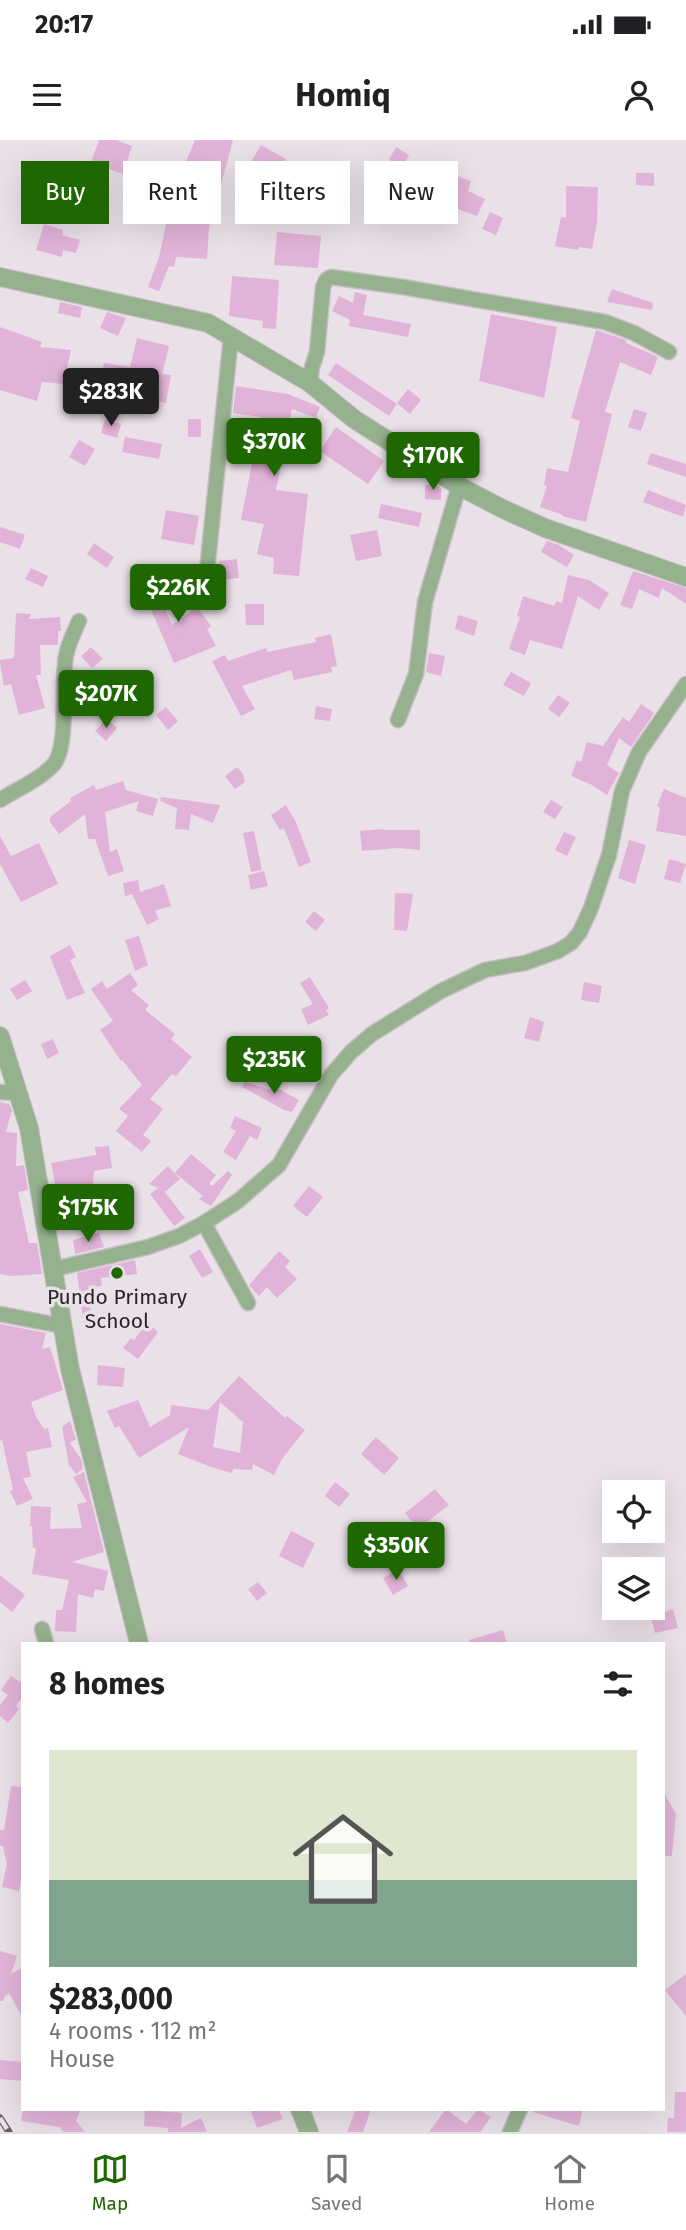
<!DOCTYPE html>
<meta charset="utf-8">
<style>
body{margin:0;font-family:"Fira Sans",sans-serif;background:#f6f6f6;color:#202124;height:100vh;display:flex;flex-direction:column;font-size:26px;white-space:nowrap}
*{box-sizing:border-box;margin:0}
p{font-size:23px;color:#757577}
.icon{flex:none;width:38px;height:38px;fill:none;stroke:currentColor;stroke-width:2;stroke-linecap:round;stroke-linejoin:round}
.map{position:relative;flex:1;overflow:hidden}
.side{position:absolute;left:21px;top:1502px;width:644px;height:469px;display:flex;flex-direction:column;background:#fff;border-radius:0px;box-shadow:0 7px 28px #0002}
.side>*{flex:none}
.hud{position:absolute;left:21px;top:21px;width:644px;height:63px;display:flex;gap:14px}
.controls{position:absolute;left:602px;top:1340px;display:grid;gap:14px}
.controls a{display:grid;place-items:center;width:63px;height:63px;border-radius:0px;background:#fff;box-shadow:0 7px 28px #0002;font-size:35px}
.price{position:absolute;translate:-50% -60px;padding:0 16px;border-radius:7px;background:#1f6700;color:#fff;font-size:23px;line-height:46px;filter:drop-shadow(0 2px 4px #0008)}
.price::after{content:'';position:absolute;left:50%;top:42px;width:21px;height:16px;margin-left:-10px;background:inherit;clip-path:polygon(0 0,100% 0,50% 100%)}
.price.selected{background:#222;color:#fff}
ul{padding:0;list-style:none}
li{display:grid;align-content:center;gap:14px;height:371px;padding:0 28px}
li span{display:grid;place-items:center;height:217px;border-radius:0px;color:#555}
li>.icon{margin-inline-start:auto}
span .icon{width:126px;height:126px;fill:#fffc;stroke-width:1}
li b{font-size:30px}
h2{display:flex;justify-content:space-between;align-items:center;height:84px;padding:0 28px;font-size:30px}
.pill{padding:0 24px;border-radius:0px;background:#fff;box-shadow:0 7px 28px #0002;font-size:24px;line-height:63px}
.pill.selected{background:#1f6700;color:#fff}
.status{display:flex;justify-content:space-between;align-items:center;height:49px;padding:0 35px;background:#fff;direction:ltr}
.status svg{height:19px;fill:currentColor}
header{display:flex;justify-content:space-between;align-items:center;height:91px;padding:0 28px;background:#fff;font-size:32px;font-weight:700}
.tab-bar{display:flex;justify-content:space-around;align-items:center;height:98px;border-top:2px solid #e0e0e0;background:#fff;font-size:19px;color:#757577}
.tab-bar a{display:grid;justify-items:center;gap:4px}
.tab-bar .selected{color:#1f6700}
.map>svg:first-child{display:block}
</style>
<div class="status"><b>20:17</b><svg viewBox="0 0 49 12"><path d="M0 12V9h3v3zM5 12V6h3v6zM10 12V3h3v9zM15 12V0h3v12zM26 1h20v11H26zM47 4h2v5h-2z"/></svg></div>
<header><svg class="icon" aria-label="menu" viewBox="0 0 24 24"><path d="M4 6h16M4 12h16M4 18h16"/></svg>Homiq<svg class="icon" aria-label="person" viewBox="0 0 24 24"><circle cx="12" cy="8" r="4"/><path d="M4 21q1-7 8-7t8 7"/></svg></header>
<div class="map">
<svg width="686" height="1992" viewBox="0 0 686 1992">
<rect width="100%" height="100%" fill="#eae0e8"/>
<g fill="#e2b3d8" fill-rule="evenodd">
<polygon points="99,0 116,0 132,6 123,34 91,23"/>
<polygon points="195,0 233,0 209,89 207,119 176,117 174,127 169,126 159,151 148,147 159,117 173,53"/>
<polygon points="261,5 286,19 273,41 248,27"/>
<polygon points="396,7 409,15 402,28 389,20"/>
<polygon points="392,31 404,39 395,53 383,45"/>
<polygon points="636,33 654,33 654,46 636,45"/>
<polygon points="457,36 471,41 468,51 485,59 477,76 458,69 455,74 444,67 450,57"/>
<polygon points="566,46 598,47 597,82 592,109 579,107 578,110 555,106 561,77 566,78"/>
<polygon points="490,72 503,78 496,95 482,89"/>
<polygon points="44,84 63,90 62,95 80,100 76,113 63,110 62,117 36,110"/>
<polygon points="277,92 321,96 318,128 274,125"/>
<polygon points="232,136 279,140 276,189 262,188 263,181 229,176"/>
<polygon points="612,149 653,163 652,170 607,162"/>
<polygon points="355,152 367,155 363,175 411,184 408,197 349,186 350,180 332,171 339,156 353,163"/>
<polygon points="60,162 82,167 80,178 58,173"/>
<polygon points="107,172 126,178 118,196 100,188"/>
<polygon points="491,174 557,187 544,258 479,241"/>
<polygon points="0,187 42,202 40,207 71,210 63,244 42,242 37,261 0,250"/>
<polygon points="596,190 626,200 626,203 658,217 651,235 620,222 605,272 612,274 586,382 562,376 563,375 540,367 547,346 544,345 547,328 568,332 580,281 571,278"/>
<polygon points="137,198 169,206 162,234 171,235 166,263 99,250 104,223 130,227"/>
<polygon points="336,223 397,264 389,276 328,235"/>
<polygon points="236,246 288,254 320,267 316,278 292,269 276,350 308,354 299,436 273,434 274,418 257,414 264,384 241,380 261,277 233,273"/>
<polygon points="408,249 421,260 410,274 397,263"/>
<polygon points="634,269 647,273 641,291 628,287"/>
<polygon points="105,279 121,284 117,298 101,293"/>
<rect x="188" y="279" width="13" height="18"/>
<polygon points="336,287 384,321 368,344 320,311"/>
<polygon points="125,297 162,304 159,319 122,312"/>
<polygon points="79,300 95,309 85,326 69,317"/>
<polygon points="651,313 686,324 686,337 647,324"/>
<polygon points="425,345 437,345 441,348 441,360 425,359"/>
<polygon points="648,350 686,365 683,377 643,362"/>
<polygon points="381,364 422,373 419,387 378,378"/>
<polygon points="166,370 199,376 194,405 161,399"/>
<polygon points="0,387 25,395 20,409 0,402"/>
<polygon points="377,390 382,416 356,421 350,395"/>
<polygon points="547,401 559,405 574,415 567,427 541,412"/>
<polygon points="94,403 114,417 107,428 87,414"/>
<polygon points="237,419 239,438 221,440 219,421"/>
<polygon points="31,428 48,436 43,447 25,439"/>
<polygon points="633,431 686,448 686,464 662,448 659,458 639,449 632,469 620,465"/>
<polygon points="166,433 172,447 158,453 172,485 197,467 211,486 207,489 216,506 174,523 140,444"/>
<polygon points="568,435 589,440 609,453 599,470 578,456 562,509 530,500 525,515 509,509 520,477 517,476 523,456 554,466 556,461 562,463"/>
<polygon points="245,464 264,464 264,485 246,485"/>
<polygon points="16,473 31,474 29,479 60,477 61,491 58,491 58,505 40,505 41,535 36,535 45,568 19,575 11,544 4,546 0,523 0,520 14,518"/>
<polygon points="458,475 478,481 474,496 455,489"/>
<polygon points="331,494 337,526 331,527 332,532 294,540 291,530 242,546 255,569 241,576 212,521 225,515 228,521 266,508 267,512 316,502 315,498"/>
<polygon points="91,507 103,519 92,528 81,516"/>
<polygon points="429,513 445,516 441,536 426,532"/>
<polygon points="511,532 531,543 524,556 503,545"/>
<polygon points="558,555 570,563 559,577 548,569"/>
<polygon points="641,564 654,573 631,607 619,598 607,625 619,633 607,655 592,645 571,636 577,620 581,622 587,602 603,606 623,577 629,582"/>
<polygon points="316,566 332,569 330,581 314,579"/>
<polygon points="166,567 178,581 168,590 156,575"/>
<polygon points="107,579 117,588 106,601 95,591"/>
<polygon points="237,627 243,634 245,642 235,649 225,636"/>
<polygon points="123,641 126,650 158,659 153,676 136,671 139,661 105,672 110,712 117,709 124,731 108,736 95,699 88,699 85,674 59,694 50,682 50,677 71,661 70,658 94,645 96,650"/>
<polygon points="664,649 686,658 686,696 656,691 660,668 657,666"/>
<polygon points="161,657 192,661 220,665 213,683 191,674 189,690 175,689 177,668 160,661"/>
<polygon points="551,660 563,667 555,679 543,672"/>
<polygon points="286,665 296,682 311,722 299,727 284,688 280,690 271,675"/>
<polygon points="383,689 384,690 420,690 420,710 398,708 362,711 360,691"/>
<polygon points="254,691 262,730 251,732 243,693"/>
<polygon points="564,692 576,697 567,716 555,710"/>
<polygon points="0,696 11,716 39,703 58,744 21,762 0,724"/>
<polygon points="629,700 646,705 635,744 618,738"/>
<polygon points="669,719 686,724 680,743 664,739"/>
<polygon points="264,731 268,746 251,750 248,735"/>
<polygon points="138,740 140,752 164,744 171,766 155,771 159,779 147,785 132,754 125,756 123,743"/>
<polygon points="395,753 413,754 407,791 394,790"/>
<polygon points="314,771 325,780 316,791 305,782"/>
<polygon points="139,796 148,825 135,831 125,800"/>
<polygon points="70,805 76,817 70,820 85,853 67,860 50,816"/>
<polygon points="130,833 138,845 131,850 149,865 145,870 175,894 171,899 192,917 176,936 172,934 150,959 163,969 143,995 151,1001 142,1012 116,991 128,976 119,969 142,945 122,920 121,921 100,890 113,881 91,849 102,841 107,849"/>
<polygon points="310,837 329,868 326,870 329,875 308,885 301,869 313,864 300,843"/>
<polygon points="25,840 32,851 17,860 10,849"/>
<polygon points="584,842 602,846 599,863 581,860"/>
<polygon points="530,877 544,882 539,902 524,898"/>
<polygon points="53,899 59,913 47,919 41,904"/>
<polygon points="245,942 272,950 274,946 299,960 292,972 284,970 242,947"/>
<polygon points="0,962 9,964 12,970 6,992 17,993 16,1026 24,1025 28,1050 18,1052 29,1103 37,1103 42,1134 11,1136 0,1134"/>
<polygon points="235,976 262,988 257,1000 250,996 236,1020 223,1012 236,991 230,988"/>
<polygon points="109,1006 112,1028 94,1031 92,1065 98,1066 96,1078 58,1081 56,1063 59,1063 51,1023 96,1015 95,1007"/>
<polygon points="191,1014 216,1035 209,1044 212,1046 228,1031 232,1035 211,1066 199,1059 203,1056 175,1033"/>
<polygon points="168,1026 180,1039 166,1051 164,1051 185,1078 174,1086 150,1054 158,1048 149,1044"/>
<polygon points="309,1046 323,1057 307,1077 293,1066"/>
<polygon points="99,1093 104,1107 75,1114 73,1100"/>
<polygon points="200,1109 213,1132 202,1138 189,1116"/>
<polygon points="279,1111 290,1121 285,1127 297,1139 277,1158 267,1147 259,1156 249,1145"/>
<polygon points="135,1120 137,1134 101,1138 102,1146 92,1147 90,1185 84,1186 77,1133"/>
<polygon points="147,1183 158,1192 138,1219 123,1208 131,1198 134,1200"/>
<polygon points="0,1184 46,1193 42,1209 50,1207 63,1250 31,1262 36,1277 44,1289 48,1288 52,1307 26,1312 31,1337 23,1338 33,1359 17,1366 10,1351 13,1350 2,1300 0,1301"/>
<polygon points="98,1225 125,1228 123,1247 97,1245"/>
<path d="M239,1236L285,1278L287,1276L305,1290L282,1319L274,1335L253,1324L252,1330L233,1329L232,1333L211,1327L178,1314L189,1287L139,1318L119,1286L115,1288L107,1271L138,1260L150,1287L170,1275L171,1265L208,1270ZM220,1262L243,1282L240,1313L213,1307Z"/>
<polygon points="70,1281 76,1299 70,1303 81,1319 83,1329 76,1334 69,1325 62,1287"/>
<polygon points="376,1297 399,1318 384,1335 361,1314"/>
<polygon points="84,1332 104,1412 72,1422 108,1431 104,1451 95,1449 93,1458 78,1454 76,1492 55,1491 56,1470 62,1470 69,1440 32,1434 36,1408 33,1408 32,1386 30,1386 31,1366 51,1367 50,1389 82,1388 77,1364 87,1362 73,1337"/>
<polygon points="335,1342 350,1354 339,1367 325,1356"/>
<polygon points="435,1349 449,1365 418,1389 405,1373"/>
<polygon points="291,1391 315,1403 303,1428 279,1416"/>
<polygon points="398,1429 408,1446 393,1455 383,1438"/>
<polygon points="0,1435 25,1455 12,1472 0,1462"/>
<polygon points="258,1442 267,1453 257,1461 248,1449"/>
<polygon points="673,1469 678,1488 655,1493 651,1477"/>
<polygon points="503,1490 507,1503 469,1503 469,1500"/>
<polygon points="11,1536 23,1544 23,1556 16,1566 19,1569 8,1583 0,1576 0,1565 8,1555 1,1550"/>
<polygon points="11,1646 23,1647 23,1731 19,1751 2,1747 7,1724 3,1706 0,1706 0,1690 4,1690"/>
<polygon points="663,1651 676,1674 672,1716 663,1716"/>
<polygon points="0,1811 17,1816 11,1834 23,1827 23,1878 9,1853 5,1856 3,1861 0,1861"/>
<polygon points="686,1834 686,1876 665,1850"/>
<polygon points="0,1920 23,1922 23,1941 0,1939"/>
<polygon points="675,1952 686,1952 686,1992 667,1992 668,1978 674,1978"/>
<polygon points="23,1969 81,1969 76,1981 85,1992 64,1992 59,1987 21,1981"/>
<polygon points="250,1969 278,1969 283,1979 257,1988"/>
<polygon points="356,1969 371,1969 363,1992 347,1992"/>
<polygon points="446,1969 466,1984 478,1969 491,1977 480,1992 429,1992"/>
<polygon points="533,1969 583,1969 579,1986 533,1972"/>
<polygon points="145,1970 182,1973 181,1988 201,1978 207,1992 168,1992 168,1988 144,1986"/>
</g>
<g fill="none" stroke-linecap="round" stroke-linejoin="round">
<defs>
<g id="minor">
<polyline points="310,243 312,227 317,212 323,147 326,140 331,137 403,147 605,182 634,193 669,212"/>
<polyline points="206,441 231,196"/>
<polyline points="398,580 416,534 425,462 459,346"/>
<path d="M0,660C17,649 41,639 54,624C69,606 61,541 66,516C68,504 74,492 79,481"/>
<polyline points="0,952 18,953"/>
<polyline points="204,1083 248,1163"/>
<polyline points="54,1129 148,1107 179,1096 204,1083 238,1061 279,1025 331,935 351,912 372,894 441,851 485,830 525,823 558,811 571,803 580,792 591,768 609,715 622,651 639,612 686,544"/>
<polyline points="0,1174 63,1186"/>
<polyline points="42,1489 46,1503"/>
<polyline points="510,1992 520,1969"/>
</g>
<g id="tertiary">
<polyline points="0,137 208,183 310,243 354,279 459,346 503,369 545,388 686,437"/>
<polyline points="0,896 29,988 70,1229 139,1503"/>
<polyline points="300,1969 309,1992"/>
</g>
</defs>
<use href="#minor" stroke="#c7bec5" stroke-width="17"/>
<use href="#tertiary" stroke="#c7bec5" stroke-width="20"/>
<use href="#minor" stroke="#95b18d" stroke-width="14"/>
<use href="#tertiary" stroke="#95b18d" stroke-width="18"/>
<defs>
<polyline id="rail" points="0,1978 9,1992"/>
</defs>
<use href="#rail" stroke="#645e63" stroke-width="7"/>
<use href="#rail" stroke="#eae0e8" stroke-width="4.5" stroke-dasharray="13" stroke-linecap="butt"/>
</g>
<circle fill="#1f6700" stroke="#eae0e8" stroke-width="2.5" cx="117" cy="1133" r="7"/>
<g text-anchor="middle" dominant-baseline="central" stroke-width="7" stroke-linejoin="round" paint-order="stroke">
<g font-size="21" fill="#282427" stroke="#eae0e8">
<text x="117" y="1157">Pundo Primary<tspan x="117" dy="24">School</tspan></text>
</g>
</g>
</svg>
<div class="controls">
<a><svg class="icon" aria-label="locate" viewBox="0 0 24 24"><circle cx="12" cy="12" r="6"/><path d="M12 2v4M12 18v4M2 12h4M18 12h4"/></svg></a>
<a><svg class="icon" aria-label="layers" viewBox="0 0 24 24"><path d="M12 4l9 5-9 5-9-5zM3 14l9 5 9-5"/></svg></a>
</div>
<b class="price selected" style="left:111px;top:288px">$283K</b>
<b class="price" style="left:274px;top:338px">$370K</b>
<b class="price" style="left:433px;top:352px">$170K</b>
<b class="price" style="left:178px;top:484px">$226K</b>
<b class="price" style="left:106px;top:590px">$207K</b>
<b class="price" style="left:274px;top:956px">$235K</b>
<b class="price" style="left:88px;top:1104px">$175K</b>
<b class="price" style="left:396px;top:1442px">$350K</b>
<div class="hud">
<a class="pill selected">Buy</a>
<a class="pill">Rent</a>
<a class="pill">Filters</a>
<a class="pill">New</a>
</div>
<section class="side">
<h2>8 homes<svg class="icon" aria-label="filters" viewBox="0 0 24 24"><path d="M4 7h16M4 17h16"/><circle cx="9" cy="7" r="2"/><circle cx="15" cy="17" r="2"/></svg></h2>
<ul>
<li><span style="background:linear-gradient(#dfe7d0 60%,#7fa58c 0)"><svg class="icon" aria-label="home" viewBox="0 0 24 24"><path d="M3 11l9-7 9 7M6 9v11h12V9"/></svg></span><div><b>$283,000</b><p>4 rooms · 112 m²</p><p>House</p></div></li>
</ul>
</section>
</div>
<nav class="tab-bar">
<a class="selected"><svg class="icon" aria-label="map" viewBox="0 0 24 24"><path d="M3 6l6-2 6 2 6-2v14l-6 2-6-2-6 2zM9 4v14M15 6v14"/></svg>Map</a>
<a><svg class="icon" aria-label="saved" viewBox="0 0 24 24"><path d="M7 4h10v16l-5-4-5 4z"/></svg>Saved</a>
<a><svg class="icon" aria-label="home" viewBox="0 0 24 24"><path d="M3 11l9-7 9 7M6 9v11h12V9"/></svg>Home</a>
</nav>
